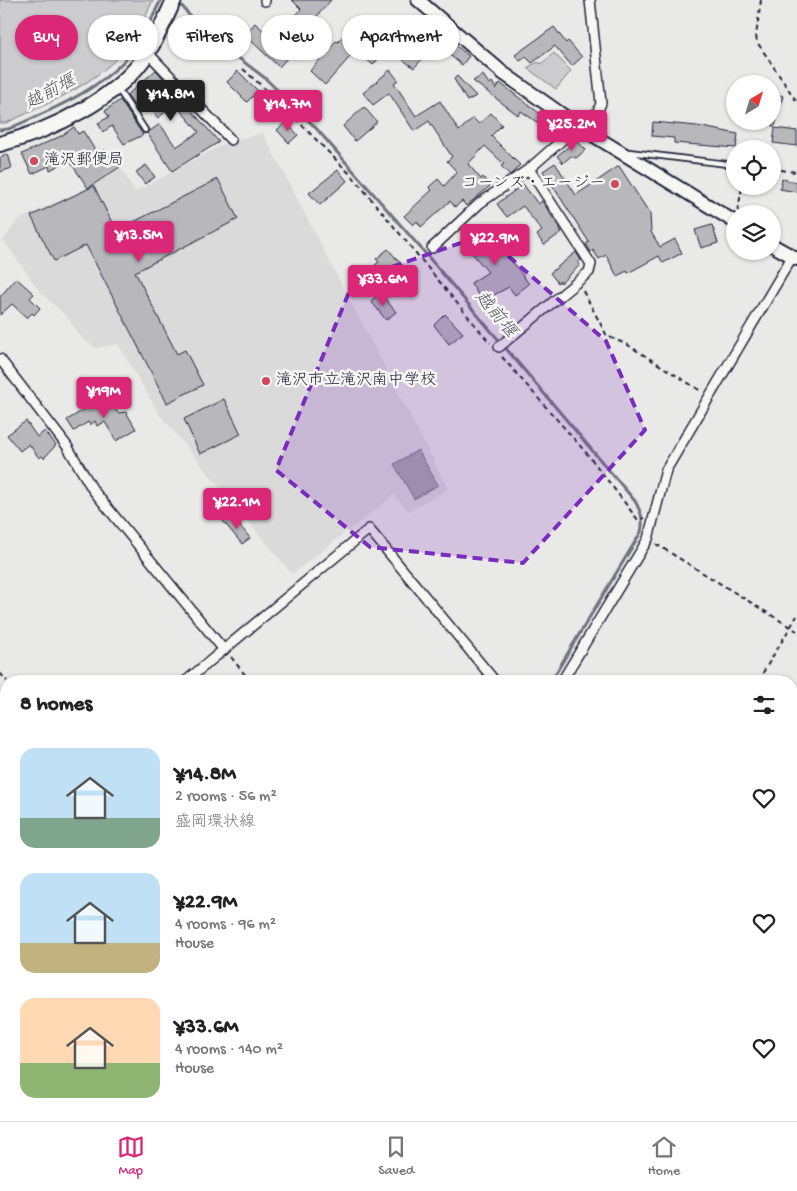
<!DOCTYPE html>
<meta charset="utf-8">
<style>
body{margin:0;font-family:"Gochi Hand","Klee One",sans-serif;background:#f2f2f2;color:#222;height:100vh;display:flex;flex-direction:column;font-size:19px;white-space:nowrap}
*{box-sizing:border-box;margin:0}
p{font-size:16px;color:#767676}
.icon{flex:none;width:28px;height:28px;fill:none;stroke:currentColor;stroke-width:2;stroke-linecap:round;stroke-linejoin:round}
.map{position:relative;flex:1;overflow:hidden}
.drawer{position:absolute;left:0px;top:675px;width:798px;height:446px;display:flex;flex-direction:column;background:#fff;border-radius:20px 20px 0 0;box-shadow:0 1px 4px #0004}
.drawer>*{flex:none}
.guide{position:absolute;left:15px;top:15px;width:500px;height:45px;display:flex;gap:10px}
.needle{width:32px;rotate:38deg}
.buttons{position:absolute;left:726px;top:75px;display:grid;gap:10px}
.buttons a{display:grid;place-items:center;width:55px;height:55px;border-radius:50%;background:#fff;box-shadow:0 1px 4px #0004;font-size:25px}
.price{position:absolute;translate:-50% -42px;padding:0 11px;border-radius:5px;background:#db2777;color:#fff;font-size:16px;line-height:32px;filter:drop-shadow(0 1px 2px #0008)}
.price::after{content:'';position:absolute;left:50%;top:30px;width:15px;height:11px;margin-left:-8px;background:inherit;clip-path:polygon(0 0,100% 0,50% 100%)}
.price.current{background:#222;color:#fff}
ul{padding:0;list-style:none}
li{display:flex;align-items:center;gap:15px;height:125px;padding:0 20px}
li span{display:grid;place-items:center;flex:none;width:140px;height:100px;border-radius:15px;color:#555}
li>.icon{margin-inline-start:auto}
span .icon{width:60px;height:60px;fill:#fffc;stroke-width:1}
li b{font-size:21px}
h2{display:flex;justify-content:space-between;align-items:center;height:60px;padding:0 20px;font-size:21px}
.tag{padding:0 18px;border-radius:22px;background:#fff;box-shadow:0 1px 4px #0004;font-size:18px;line-height:45px}
.tag.current{background:#db2777;color:#fff}
.dock{display:flex;justify-content:space-around;align-items:center;height:70px;border-top:1px solid #e0e0e0;background:#fff;font-size:14px;color:#767676}
.dock a{display:grid;justify-items:center;gap:2px}
.dock .current{color:#db2777}
.map>svg:first-child{display:block}
</style>
<div class="map">
<svg width="797" height="1121" viewBox="0 0 797 1121">
<rect width="100%" height="100%" fill="#e9e9e7"/>
<filter id="ink" filterUnits="userSpaceOnUse"><feTurbulence type="fractalNoise" baseFrequency=".02" numOctaves="2"/><feDisplacementMap in="SourceGraphic" scale="10" xChannelSelector="R" yChannelSelector="G"/><feConvolveMatrix kernelMatrix="1 2 1 2 8 2 1 2 1" color-interpolation-filters="sRGB"/></filter>
<g filter="url(#ink)">
<polygon fill="#dadada" points="263,133 448,489 409,511 394,495 292,574 159,414 118,344 96,348 82,338 66,316 41,293 3,240 18,220 101,181 121,168 135,192 227,142"/>
<g fill="#ccccce" stroke="#777784">
<path d="M0,0H153C148,10 144,22 138,32C109,79 54,101 6,123H0Z"/>
<polygon points="554,53 571,71 556,89 527,68 538,62 541,64"/>
</g>
<polygon fill="#a5a5ac" stroke="#71717f" points="418,450 438,485 414,499 394,464"/>
<g fill="none" stroke-linecap="round" stroke-linejoin="round">
<g stroke="#71717f" stroke-width="3">
<path d="M182,6L200,29L265,78L315,127L425,253L635,501C641,512 644,519 641,532L551,681"/>
<path d="M0,130L8,129C59,107 115,84 144,35C150,24 155,11 161,0"/>
<polyline points="587,1115 592,1121"/>
</g>
</g>
<g fill="#b8b8bc" stroke="#22223b">
<polygon points="292,0 331,0 317,16 322,20 312,31 296,15 301,9"/>
<polygon points="255,23 290,55 279,67 245,35"/>
<polygon points="554,27 566,43 568,41 582,57 572,66 555,46 532,63 526,57 520,61 515,55"/>
<polygon points="423,30 436,41 440,36 444,38 445,37 469,56 462,65 436,44 414,68 398,56"/>
<polygon points="344,35 357,45 362,39 379,58 373,65 356,50 325,85 310,71 336,41 338,42"/>
<polygon points="156,70 219,142 172,171 147,133 160,124 176,147 199,132 175,104 158,118 143,99 134,106 127,95"/>
<polygon points="390,70 398,80 394,83 416,116 440,101 459,131 473,118 479,124 491,113 502,125 491,136 520,165 510,175 501,166 504,164 485,146 468,164 481,179 483,177 490,186 466,206 462,201 455,207 450,201 421,227 417,221 413,225 404,216 432,190 429,187 438,179 444,186 457,172 447,161 452,157 429,121 414,131 389,93 373,105 363,93"/>
<polygon points="238,71 258,91 247,102 227,82"/>
<polygon points="483,75 489,84 492,82 496,89 500,83 543,116 538,123 521,111 518,115 473,81"/>
<polygon points="457,76 476,96 467,101 454,79"/>
<polygon points="772,93 783,96 775,126 772,126"/>
<polygon points="120,100 143,135 124,144 112,126 103,132 98,123 109,117 105,111"/>
<polygon points="364,107 377,122 355,141 343,126"/>
<polygon points="286,122 298,135 289,143 277,130"/>
<polygon points="653,122 697,126 738,134 736,148 674,143 674,138 652,136"/>
<polygon points="74,127 78,134 83,131 98,155 105,150 120,167 88,188 69,160 50,170 49,166 32,174 22,154 63,135"/>
<polygon points="775,128 797,131 797,146 773,143"/>
<polygon points="576,140 586,150 576,158 571,156 563,163 557,156"/>
<polygon points="8,154 12,168 0,172 0,158"/>
<polygon points="555,163 576,195 619,166 650,214 651,232 660,247 675,239 682,253 663,263 659,256 628,273 627,271 617,276 606,255 599,259 593,250 591,252 586,244 589,242 543,171"/>
<polygon points="146,165 155,177 145,184 136,172"/>
<polygon points="338,170 347,181 320,205 309,193"/>
<polygon points="218,179 238,219 135,272 177,354 185,350 203,385 167,403 86,245 54,261 31,216 94,186 116,231"/>
<polygon points="782,179 797,182 797,192 780,189"/>
<polygon points="523,184 538,204 542,201 562,232 544,245 537,235 542,231 523,206 507,217 497,204"/>
<polygon points="712,225 718,243 701,248 695,230"/>
<polygon points="505,228 515,241 504,250 529,284 515,295 509,287 482,301 471,283 488,272 465,245 467,243 463,238 471,231 484,245"/>
<polygon points="388,249 403,266 389,277 375,265 379,262 376,259"/>
<polygon points="576,252 581,260 578,262 580,265 561,283 560,281 558,283 550,273"/>
<polygon points="16,278 34,294 30,298 40,308 34,315 32,313 27,318 12,304 0,315 0,297"/>
<polygon points="380,293 396,312 386,320 371,301"/>
<polygon points="445,314 463,333 449,344 434,325"/>
<polygon points="107,396 118,413 126,412 136,429 116,441 105,422 97,426 95,421 90,425 88,422 74,431 67,420"/>
<polygon points="224,399 241,434 200,454 184,419"/>
<polygon points="26,421 37,437 45,431 56,445 44,458 42,456 39,458 29,444 20,451 7,435"/>
<polygon points="231,515 250,538 242,544 223,521"/>
</g>
<g fill="none" stroke-linecap="round" stroke-linejoin="round">
<defs>
<g id="lane">
<polyline points="118,89 145,130"/>
<polyline points="629,152 735,165"/>
</g>
<g id="street">
<polyline points="265,1 265,0"/>
<polyline points="148,53 231,140"/>
<polyline points="584,130 598,111 601,103 590,0"/>
<polyline points="432,248 480,203 529,169 578,126"/>
<polyline points="499,347 589,272 591,264 529,169"/>
<polyline points="0,359 67,446 93,490 224,650"/>
<polyline points="186,681 369,529 495,681"/>
<polyline points="562,681 648,539 666,470 792,257"/>
<polyline points="0,833 6,828"/>
</g>
<g id="secondary">
<polyline points="418,0 503,73 578,126 735,222"/>
<polyline points="772,245 797,259"/>
</g>
<path id="primary" d="M0,144C50,131 120,98 148,52C158,36 166,17 174,0"/>
</defs>
<use href="#lane" stroke="#22223b" stroke-width="8"/>
<use href="#street" stroke="#22223b" stroke-width="12"/>
<use href="#secondary" stroke="#22223b" stroke-width="16"/>
<use href="#primary" stroke="#22223b" stroke-width="18"/>
<g stroke="#22223b" stroke-width="2" stroke-dasharray="5 4" stroke-linecap="butt">
<polyline points="761,0 756,36 757,42 797,102"/>
<polyline points="243,69 276,99 353,177 490,343"/>
<polyline points="772,169 797,172"/>
<polyline points="738,211 742,186"/>
<polyline points="583,291 607,336 628,345 701,391"/>
<polyline points="502,357 589,456 638,520 644,518"/>
<polyline points="656,544 797,631"/>
<polyline points="231,657 250,681"/>
<polyline points="0,673 7,681"/>
<polyline points="758,681 797,616"/>
<polyline points="791,957 797,961"/>
<polyline points="0,968 6,975"/>
<polyline points="791,993 797,983"/>
<polyline points="123,1115 128,1121"/>
<polyline points="361,1115 366,1121"/>
<polyline points="489,1115 494,1121"/>
<polyline points="596,1115 601,1121"/>
<polyline points="373,1121 380,1115"/>
<polyline points="714,1121 718,1115"/>
</g>
<use href="#lane" stroke="#f6f6f2" stroke-width="4.5"/>
<use href="#street" stroke="#f6f6f2" stroke-width="9"/>
<use href="#secondary" stroke="#f6f6f2" stroke-width="12"/>
<use href="#primary" stroke="#f6f6f2" stroke-width="14"/>
</g>
</g>
<path fill="#7b2cbf" fill-opacity="0.2" stroke="#7b2cbf" stroke-width="4" stroke-dasharray="10 6" stroke-linejoin="round" d="M484,235L606,341L645,430L523,563L370,547L276,470L354,280Z"/>
<g fill="#d1495b" stroke="#f6f6f2" stroke-width="2">
<circle cx="34" cy="161" r="5"/>
<circle cx="615" cy="184" r="5"/>
<circle cx="266" cy="381" r="5"/>
</g>
<g text-anchor="middle" dominant-baseline="central" stroke-width="5" stroke-linejoin="round" paint-order="stroke">
<g font-size="16" fill="#22223b" stroke="#f6f6f2" text-anchor="start">
<text x="44" y="161">滝沢郵便局</text>
<text x="605" y="184" text-anchor="end">コーンズ・エージー</text>
<text x="276" y="381">滝沢市立滝沢南中学校</text>
</g>
<g font-size="18" font-style="italic" fill="#565668" stroke="#f6f6f2">
<text transform="translate(51 93) rotate(-28)">越前堰</text>
<text transform="translate(495 315) rotate(50)">越前堰</text>
</g>
</g>
</svg>
<div class="buttons">
<a><svg class="needle" viewBox="-14 -14 28 28"><path d="M0-13l5 13h-10z" fill="#e53935"/><path d="M0 13l5-13h-10z" fill="#767676"/></svg></a>
<a><svg class="icon" aria-label="locate" viewBox="0 0 24 24"><circle cx="12" cy="12" r="6"/><path d="M12 2v4M12 18v4M2 12h4M18 12h4"/></svg></a>
<a><svg class="icon" aria-label="layers" viewBox="0 0 24 24"><path d="M12 4l9 5-9 5-9-5zM3 14l9 5 9-5"/></svg></a>
</div>
<b class="price current" style="left:171px;top:122px">¥14.8M</b>
<b class="price" style="left:288px;top:132px">¥14.7M</b>
<b class="price" style="left:572px;top:152px">¥25.2M</b>
<b class="price" style="left:139px;top:263px">¥13.5M</b>
<b class="price" style="left:495px;top:266px">¥22.9M</b>
<b class="price" style="left:383px;top:307px">¥33.6M</b>
<b class="price" style="left:104px;top:419px">¥19M</b>
<b class="price" style="left:237px;top:530px">¥22.1M</b>
<div class="guide">
<a class="tag current">Buy</a>
<a class="tag">Rent</a>
<a class="tag">Filters</a>
<a class="tag">New</a>
<a class="tag">Apartment</a>
</div>
<section class="drawer">
<h2>8 homes<svg class="icon" aria-label="filters" viewBox="0 0 24 24"><path d="M4 7h16M4 17h16"/><circle cx="9" cy="7" r="2"/><circle cx="15" cy="17" r="2"/></svg></h2>
<ul>
<li><span style="background:linear-gradient(#bfe0f5 70%,#7fa58c 0)"><svg class="icon" aria-label="home" viewBox="0 0 24 24"><path d="M3 11l9-7 9 7M6 9v11h12V9"/></svg></span><div><b>¥14.8M</b><p>2 rooms · 56 m²</p><p>盛岡環状線</p></div><svg class="icon" aria-label="heart" viewBox="0 0 24 24"><path d="M12 20l-8-8c-3-5 5-10 8-4 3-6 11-1 8 4z"/></svg></li>
<li><span style="background:linear-gradient(#bfe0f5 70%,#c2b280 0)"><svg class="icon" aria-label="home" viewBox="0 0 24 24"><path d="M3 11l9-7 9 7M6 9v11h12V9"/></svg></span><div><b>¥22.9M</b><p>4 rooms · 96 m²</p><p>House</p></div><svg class="icon" aria-label="heart" viewBox="0 0 24 24"><path d="M12 20l-8-8c-3-5 5-10 8-4 3-6 11-1 8 4z"/></svg></li>
<li><span style="background:linear-gradient(#ffd9b3 65%,#8fb573 0)"><svg class="icon" aria-label="home" viewBox="0 0 24 24"><path d="M3 11l9-7 9 7M6 9v11h12V9"/></svg></span><div><b>¥33.6M</b><p>4 rooms · 140 m²</p><p>House</p></div><svg class="icon" aria-label="heart" viewBox="0 0 24 24"><path d="M12 20l-8-8c-3-5 5-10 8-4 3-6 11-1 8 4z"/></svg></li>
</ul>
</section>
</div>
<nav class="dock">
<a class="current"><svg class="icon" aria-label="map" viewBox="0 0 24 24"><path d="M3 6l6-2 6 2 6-2v14l-6 2-6-2-6 2zM9 4v14M15 6v14"/></svg>Map</a>
<a><svg class="icon" aria-label="saved" viewBox="0 0 24 24"><path d="M7 4h10v16l-5-4-5 4z"/></svg>Saved</a>
<a><svg class="icon" aria-label="home" viewBox="0 0 24 24"><path d="M3 11l9-7 9 7M6 9v11h12V9"/></svg>Home</a>
</nav>
